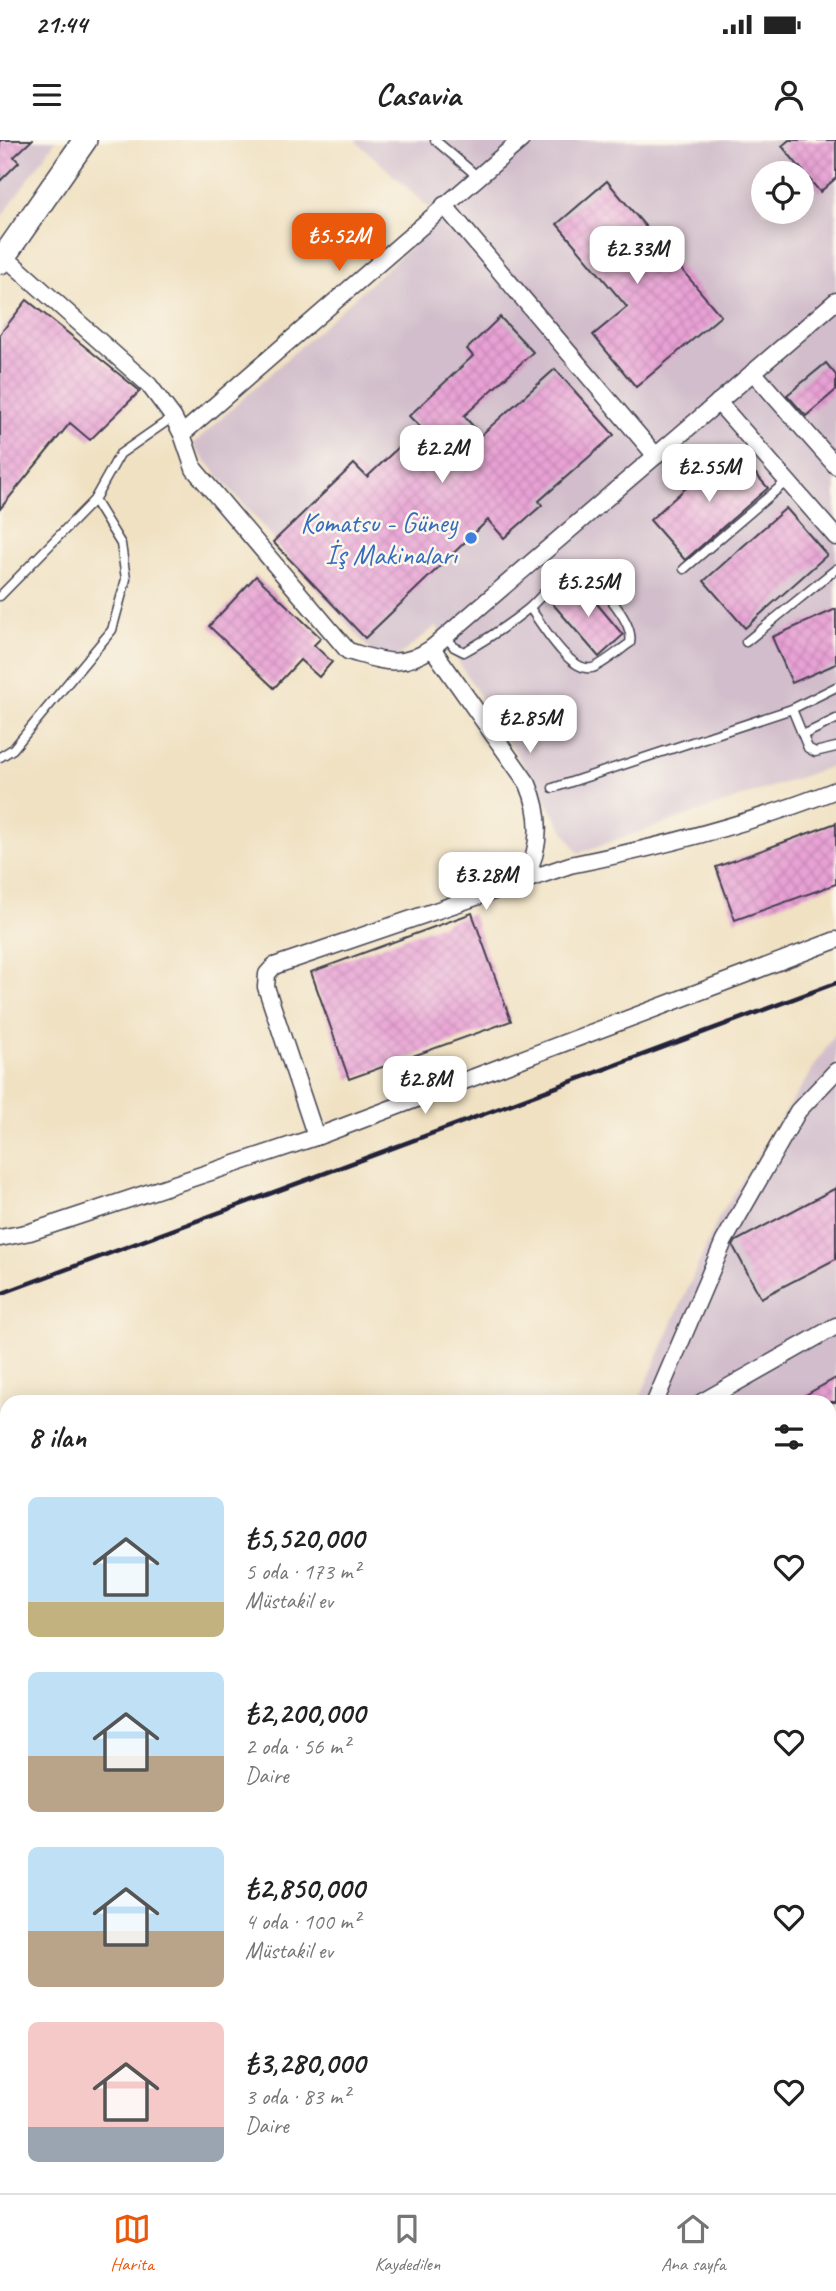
<!DOCTYPE html>
<html lang="tr">
<meta charset="utf-8">
<style>
body{margin:0;font-family:Caveat,sans-serif;background:#f6f6f6;color:#222;height:100vh;display:flex;flex-direction:column;font-size:26px;white-space:nowrap}
*{box-sizing:border-box;margin:0}
p{font-size:23px;color:#767676}
.icon{flex:none;width:38px;height:38px;fill:none;stroke:currentColor;stroke-width:2;stroke-linecap:round;stroke-linejoin:round}
.map{position:relative;flex:1;overflow:hidden}
.side{position:absolute;left:0px;top:1255px;width:836px;height:800px;display:flex;flex-direction:column;background:#fff;border-radius:21px 21px 0 0;box-shadow:0 4px 18px #0003}
.side>*{flex:none}
.tools{position:absolute;left:751px;top:21px;display:grid;gap:14px}
.tools a{display:grid;place-items:center;width:63px;height:63px;border-radius:50%;background:#fff;box-shadow:0 4px 18px #0003;font-size:35px}
.price{position:absolute;translate:-50% -60px;padding:0 16px;border-radius:14px;background:#fff;color:#222;font-size:23px;line-height:46px;filter:drop-shadow(0 2px 4px #0008)}
.price::after{content:'';position:absolute;left:50%;top:42px;width:21px;height:16px;margin-left:-10px;background:inherit;clip-path:polygon(0 0,100% 0,50% 100%)}
.price.current{background:#ea580c;color:#fff}
ul{padding:0;list-style:none}
li{display:flex;align-items:center;gap:21px;height:175px;padding:0 28px}
li span{display:grid;place-items:center;flex:none;width:196px;height:140px;border-radius:10px;color:#555}
li>.icon{margin-inline-start:auto}
span .icon{width:84px;height:84px;fill:#fffc;stroke-width:1}
li b{font-size:30px}
h2{display:flex;justify-content:space-between;align-items:center;height:84px;padding:0 28px;font-size:30px}
.status{display:flex;justify-content:space-between;align-items:center;height:49px;padding:0 35px;background:#fff;direction:ltr}
.status svg{height:19px;fill:currentColor}
header{display:flex;justify-content:space-between;align-items:center;height:91px;padding:0 28px;background:#fff;font-size:32px;font-weight:600}
.tabs{display:flex;justify-content:space-around;align-items:center;height:98px;border-top:2px solid #e0e0e0;background:#fff;font-size:19px;color:#767676}
.tabs a{display:grid;justify-items:center;gap:4px}
.tabs .current{color:#ea580c}
.map>svg:first-child{display:block}
</style>
<div class="status"><b>21:44</b><svg viewBox="0 0 49 12"><path d="M0 12V9h3v3zM5 12V6h3v6zM10 12V3h3v9zM15 12V0h3v12zM26 1h20v11H26zM47 4h2v5h-2z"/></svg></div>
<header><svg class="icon" aria-label="menu" viewBox="0 0 24 24"><path d="M4 6h16M4 12h16M4 18h16"/></svg>Casavia<svg class="icon" aria-label="person" viewBox="0 0 24 24"><circle cx="12" cy="8" r="4"/><path d="M4 21q1-7 8-7t8 7"/></svg></header>
<div class="map">
<svg width="836" height="2053" viewBox="0 0 836 2053">
<defs>
<pattern id="building-cross-hatch" width="8" height="8" patternUnits="userSpaceOnUse" patternTransform="scale(1.75)"><rect width="8" height="8" fill="#e8a1d4"/><path d="M0 0l8 8M0 8l8-8" fill="none" stroke="#c78ab7"/></pattern>
</defs>
<rect width="100%" height="100%" fill="#fbf7ec"/>
<filter id="ink" filterUnits="userSpaceOnUse"><feTurbulence type="fractalNoise" baseFrequency=".0143" numOctaves="2"/><feDisplacementMap in="SourceGraphic" scale="14" xChannelSelector="R" yChannelSelector="G"/><feConvolveMatrix kernelMatrix="1 2 1 2 8 2 1 2 1" color-interpolation-filters="sRGB"/></filter>
<filter id="wash" filterUnits="userSpaceOnUse"><feTurbulence type="fractalNoise" baseFrequency=".00686" numOctaves="4" result="noise"/><feDisplacementMap in="SourceGraphic" scale="28" xChannelSelector="R" yChannelSelector="G"/><feGaussianBlur stdDeviation="1.57" result="paint"/><feColorMatrix in="noise" values="0 0 0 0 0 0 0 0 0 0 0 0 0 0 0 0 0 1.4 0 .05"/><feComposite in="paint" operator="in"/></filter>
<g filter="url(#wash)">
<rect width="100%" height="100%" fill="#f0e1c2"/>
<g fill="#d1bdcb" fill-rule="evenodd">
<polygon points="0,0 56,0 0,79"/>
<path d="M355,0H836V625L578,713L436,486L385,527L192,305L441,79ZM763,33H802V72H763Z"/>
<polygon points="836,892 836,1629 830,1636 830,1262 638,1262 718,1079"/>
</g>
<g id="blocks">
<g fill="url(#building-cross-hatch)">
<polygon points="0,0 32,0 14,17 19,22 0,41"/>
<polygon points="789,0 836,0 836,38 820,52 782,6"/>
<polygon points="607,41 721,176 636,247 593,195 627,167 557,84"/>
<polygon points="27,160 140,251 90,300 70,283 0,369 0,194"/>
<polygon points="500,177 533,212 464,276 481,295 555,229 614,295 539,361 542,365 504,398 488,380 365,498 273,402 354,324 367,337 420,287 409,276 473,216 467,209"/>
<polygon points="826,223 836,235 836,250 806,276 787,255"/>
<polygon points="732,307 768,348 685,420 650,380"/>
<polygon points="786,368 827,415 745,488 704,441"/>
<polygon points="256,436 321,498 314,505 332,522 319,537 300,520 274,548 209,486"/>
<polygon points="578,441 623,495 599,517 552,463"/>
<polygon points="836,469 836,524 792,543 772,497"/>
<polygon points="836,683 836,744 735,780 716,727"/>
<polygon points="472,773 511,881 349,939 311,832"/>
<polygon points="836,1048 836,1119 761,1158 733,1106 736,1101"/>
<polygon points="836,1238 836,1262 793,1262"/>
</g>
</g>
</g>
<g filter="url(#ink)">
<use href="#blocks" fill-opacity="0" stroke="#413f4f" stroke-width="2"/>
<g fill="none" stroke-linecap="round" stroke-linejoin="round">
<defs>
<g id="lane">
<polyline points="435,0 477,36"/>
<polyline points="684,429 787,341"/>
<polyline points="0,456 94,360"/>
<path d="M446,496L454,507L464,512C486,500 508,485 528,469C544,456 557,432 578,427C596,440 635,481 630,503C621,509 601,526 592,528C570,533 541,483 530,468"/>
<polyline points="746,502 836,429"/>
<polyline points="792,569 808,608 815,612 836,607"/>
<polyline points="803,595 836,579"/>
<polyline points="0,617 13,609 112,490 126,439 121,404 94,360 120,314 173,277"/>
<polyline points="553,648 792,569 836,547"/>
</g>
<g id="street">
<polyline points="444,65 656,316"/>
<path d="M4,116L149,245L173,277L182,294L194,329L348,511C383,521 400,530 432,508L836,161"/>
<polyline points="753,232 836,326"/>
<polyline points="718,262 836,397"/>
<polyline points="182,294 521,0"/>
<path d="M432,508L528,644C542,677 541,709 524,740"/>
<path d="M316,997L266,847L267,834L274,826L570,725C660,707 750,684 836,650"/>
<polyline points="0,1098 30,1092 316,997 836,800"/>
<polyline points="655,1262 724,1101 798,971 836,931"/>
<polyline points="702,1262 836,1186"/>
<polyline points="830,1350 836,1347"/>
<polyline points="830,1617 836,1613"/>
<polyline points="830,1649 836,1656"/>
<polyline points="0,1661 7,1659"/>
<polyline points="0,1681 7,1679"/>
<polyline points="418,2048 425,2053"/>
<polyline points="36,2053 61,2048"/>
<polyline points="510,2053 513,2048"/>
</g>
<polyline id="secondary" points="0,122 85,0"/>
</defs>
<use href="#lane" stroke="#413f4f" stroke-width="11"/>
<use href="#street" stroke="#413f4f" stroke-width="19"/>
<use href="#secondary" stroke="#413f4f" stroke-width="26"/>
<use href="#lane" stroke="#fff" stroke-width="8"/>
<use href="#street" stroke="#fff" stroke-width="16"/>
<use href="#secondary" stroke="#fff" stroke-width="23"/>
<polyline stroke="#22223b" stroke-width="4.5" points="0,1154 836,843"/>
</g>
</g>
<circle fill="#3f7fe0" stroke="#fbf7ec" stroke-width="2.5" cx="471" cy="398" r="7"/>
<g text-anchor="middle" dominant-baseline="central" stroke-width="5" stroke-linejoin="round" paint-order="stroke">
<g font-size="28" fill="#366cbe" stroke="#fbf7ec" text-anchor="end">
<text x="457" y="382">Komatsu - Güney<tspan x="457" dy="32">İş Makinaları</tspan></text>
</g>
</g>
</svg>
<div class="tools">
<a><svg class="icon" aria-label="locate" viewBox="0 0 24 24"><circle cx="12" cy="12" r="6"/><path d="M12 2v4M12 18v4M2 12h4M18 12h4"/></svg></a>
</div>
<b class="price current" style="left:339px;top:133px">₺5.52M</b>
<b class="price" style="left:637px;top:146px">₺2.33M</b>
<b class="price" style="left:442px;top:345px">₺2.2M</b>
<b class="price" style="left:709px;top:364px">₺2.55M</b>
<b class="price" style="left:588px;top:479px">₺5.25M</b>
<b class="price" style="left:530px;top:615px">₺2.85M</b>
<b class="price" style="left:486px;top:772px">₺3.28M</b>
<b class="price" style="left:425px;top:976px">₺2.8M</b>
<section class="side">
<h2>8 ilan<svg class="icon" aria-label="filters" viewBox="0 0 24 24"><path d="M4 7h16M4 17h16"/><circle cx="9" cy="7" r="2"/><circle cx="15" cy="17" r="2"/></svg></h2>
<ul>
<li><span style="background:linear-gradient(#bfe0f5 75%,#c2b280 0)"><svg class="icon" aria-label="home" viewBox="0 0 24 24"><path d="M3 11l9-7 9 7M6 9v11h12V9"/></svg></span><div><b>₺5,520,000</b><p>5 oda · 173 m²</p><p>Müstakil ev</p></div><svg class="icon" aria-label="heart" viewBox="0 0 24 24"><path d="M12 20l-8-8c-3-5 5-10 8-4 3-6 11-1 8 4z"/></svg></li>
<li><span style="background:linear-gradient(#bfe0f5 60%,#b9a48a 0)"><svg class="icon" aria-label="home" viewBox="0 0 24 24"><path d="M3 11l9-7 9 7M6 9v11h12V9"/></svg></span><div><b>₺2,200,000</b><p>2 oda · 56 m²</p><p>Daire</p></div><svg class="icon" aria-label="heart" viewBox="0 0 24 24"><path d="M12 20l-8-8c-3-5 5-10 8-4 3-6 11-1 8 4z"/></svg></li>
<li><span style="background:linear-gradient(#bfe0f5 60%,#b9a48a 0)"><svg class="icon" aria-label="home" viewBox="0 0 24 24"><path d="M3 11l9-7 9 7M6 9v11h12V9"/></svg></span><div><b>₺2,850,000</b><p>4 oda · 100 m²</p><p>Müstakil ev</p></div><svg class="icon" aria-label="heart" viewBox="0 0 24 24"><path d="M12 20l-8-8c-3-5 5-10 8-4 3-6 11-1 8 4z"/></svg></li>
<li><span style="background:linear-gradient(#f6c9c9 75%,#9aa5b1 0)"><svg class="icon" aria-label="home" viewBox="0 0 24 24"><path d="M3 11l9-7 9 7M6 9v11h12V9"/></svg></span><div><b>₺3,280,000</b><p>3 oda · 83 m²</p><p>Daire</p></div><svg class="icon" aria-label="heart" viewBox="0 0 24 24"><path d="M12 20l-8-8c-3-5 5-10 8-4 3-6 11-1 8 4z"/></svg></li>
</ul>
</section>
</div>
<nav class="tabs">
<a class="current"><svg class="icon" aria-label="map" viewBox="0 0 24 24"><path d="M3 6l6-2 6 2 6-2v14l-6 2-6-2-6 2zM9 4v14M15 6v14"/></svg>Harita</a>
<a><svg class="icon" aria-label="saved" viewBox="0 0 24 24"><path d="M7 4h10v16l-5-4-5 4z"/></svg>Kaydedilen</a>
<a><svg class="icon" aria-label="home" viewBox="0 0 24 24"><path d="M3 11l9-7 9 7M6 9v11h12V9"/></svg>Ana sayfa</a>
</nav>
